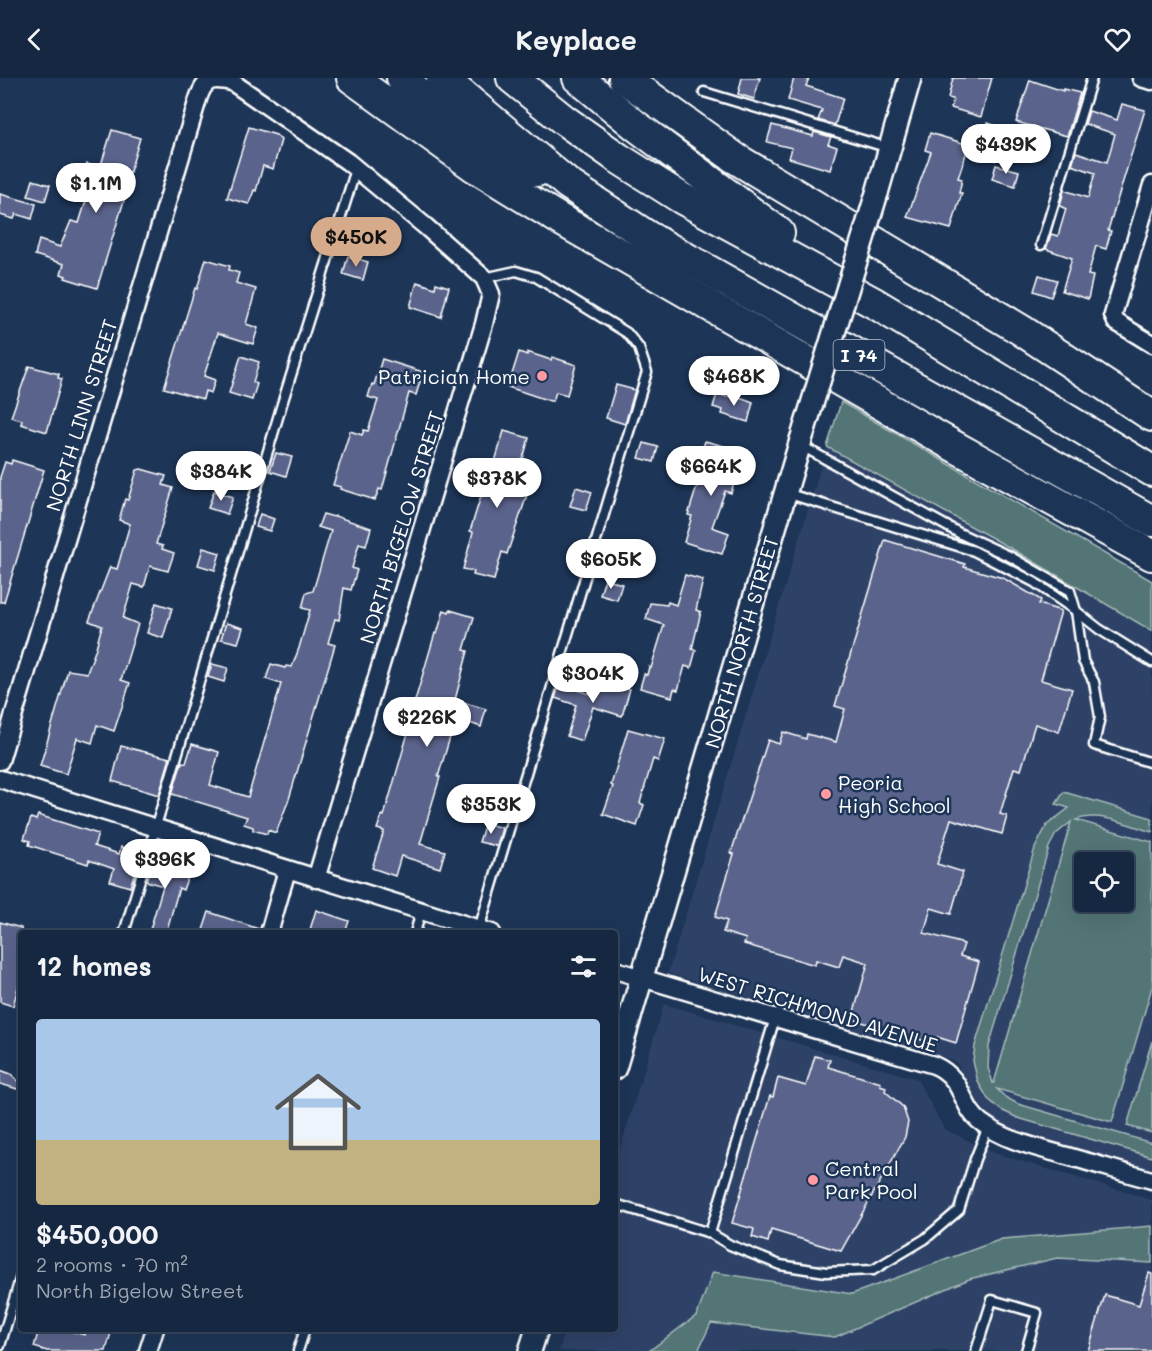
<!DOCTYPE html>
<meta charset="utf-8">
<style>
body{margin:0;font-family:Mali,sans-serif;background:#1f3048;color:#f1f3f6;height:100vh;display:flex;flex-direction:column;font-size:22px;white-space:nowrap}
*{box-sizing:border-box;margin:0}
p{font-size:20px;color:#9ea6b1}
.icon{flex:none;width:33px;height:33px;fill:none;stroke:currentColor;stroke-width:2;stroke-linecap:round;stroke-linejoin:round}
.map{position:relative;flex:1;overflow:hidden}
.panel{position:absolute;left:18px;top:852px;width:600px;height:402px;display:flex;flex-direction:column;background:#162841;border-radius:6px;box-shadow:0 6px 24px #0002,0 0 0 2px #35445a}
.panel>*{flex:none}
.tools{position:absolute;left:1074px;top:774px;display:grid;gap:12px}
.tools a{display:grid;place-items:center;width:60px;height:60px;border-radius:6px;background:#162841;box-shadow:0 6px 24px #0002,0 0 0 2px #35445a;font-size:30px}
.price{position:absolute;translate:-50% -51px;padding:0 14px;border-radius:21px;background:#fff;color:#222;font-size:20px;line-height:39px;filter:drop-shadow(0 2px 3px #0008)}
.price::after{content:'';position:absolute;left:50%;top:36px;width:18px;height:14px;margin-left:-9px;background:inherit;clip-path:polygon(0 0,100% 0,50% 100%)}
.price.selected{background:#d6ab8b;color:#111}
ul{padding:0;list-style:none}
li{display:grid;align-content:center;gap:12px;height:318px;padding:0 18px}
li span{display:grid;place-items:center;height:186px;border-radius:6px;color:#555}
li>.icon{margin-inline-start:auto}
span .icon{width:108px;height:108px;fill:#fffc;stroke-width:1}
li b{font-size:26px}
h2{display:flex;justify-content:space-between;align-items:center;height:72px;padding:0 18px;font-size:26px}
header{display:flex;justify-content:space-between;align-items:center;height:78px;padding:0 18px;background:#162841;font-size:27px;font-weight:800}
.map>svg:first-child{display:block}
</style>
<header><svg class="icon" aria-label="back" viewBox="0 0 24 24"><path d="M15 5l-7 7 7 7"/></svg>Keyplace<svg class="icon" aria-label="heart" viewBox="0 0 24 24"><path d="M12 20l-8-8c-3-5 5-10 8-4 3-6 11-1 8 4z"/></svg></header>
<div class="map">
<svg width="1152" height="1273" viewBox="0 0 1152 1273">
<rect width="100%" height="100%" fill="#1d3557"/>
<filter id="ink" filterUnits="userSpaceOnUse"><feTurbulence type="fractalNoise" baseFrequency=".0167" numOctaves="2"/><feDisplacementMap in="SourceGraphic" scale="12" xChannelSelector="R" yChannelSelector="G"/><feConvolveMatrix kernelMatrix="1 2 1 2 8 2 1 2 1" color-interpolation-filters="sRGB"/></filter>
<g filter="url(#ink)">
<g fill="#2f4367" fill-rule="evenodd">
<path d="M827,369L1014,472L1152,553V1093L1005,1048L988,1036L972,1018L957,985L945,979L668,895ZM1084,784H1124V824H1084Z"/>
<polygon points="664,926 917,1001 944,1051 994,1075 1152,1122 1152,1273 559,1273 565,1251 615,1251 615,1088"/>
</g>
<g fill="#527575" stroke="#a8baba" stroke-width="1.5" fill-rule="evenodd">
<polygon points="841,324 1152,503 1152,553 1014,472 827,369"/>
<path d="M1064,714L1152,740V754C1129,747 1100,733 1076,742L1152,764V909L1112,1044L997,1011L1005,1019L1018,1026L1152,1065V1079L1018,1040L1001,1032L988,1021L978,1004L973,983L975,968L1035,770L1047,747L1069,730L1056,726ZM1071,744L994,1005H993L988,990L989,968L1049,769L1056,756ZM1124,784V824H1084V784Z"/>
<polygon points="1152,963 1152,1055 1127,1048"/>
<polygon points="1152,1148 1152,1185 1057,1180 969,1201 835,1259 711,1245 698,1273 649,1273 697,1237 713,1194 852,1216 1002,1161"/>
</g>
<g fill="#5a648b" stroke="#fff" stroke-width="1.5">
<polygon points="742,0 760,0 754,21 738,16"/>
<polygon points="794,0 809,0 806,8 843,20 835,47 818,42 822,32 788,22"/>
<polygon points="953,0 992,0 981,39 951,30 953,21 948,20"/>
<polygon points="1030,2 1063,13 1063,11 1080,15 1067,58 1016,44"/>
<polygon points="1122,26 1145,32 1108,152 1111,153 1106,171 1096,168 1088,197 1093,198 1088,221 1062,213 1072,180 1046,171 1051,156 1058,158 1066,131 1060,128 1064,112 1088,120 1095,95 1072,87 1076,74 1107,84 1115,56 1085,46 1089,33 1117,42"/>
<polygon points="988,45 1005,51 995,82 977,76"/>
<polygon points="772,47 813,58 814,54 831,59 828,66 837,69 830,92 789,80 792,70 767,64"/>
<polygon points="249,49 276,57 281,62 273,91 263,88 256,113 254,112 249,126 227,120"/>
<polygon points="112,52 140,60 128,100 131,100 97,210 65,200 66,198 61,196 64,186 35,177 39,162 60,169 71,143 79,145 90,110 81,107 87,86 100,90"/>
<polygon points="930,55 969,67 958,100 962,101 959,115 962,115 951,151 907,139 931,74 925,72"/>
<polygon points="996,87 1019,93 1015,108 992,101"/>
<polygon points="33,102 50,107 45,123 28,118"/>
<polygon points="0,116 36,126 32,141 16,136 14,141 0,137"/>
<polygon points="348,178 368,184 363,202 343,196"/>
<polygon points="206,181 230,188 229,192 239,195 236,205 256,211 246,246 258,250 253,266 218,255 204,298 215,302 211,315 205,313 203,321 164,310 195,210 197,211"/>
<polygon points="1039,197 1057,202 1051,219 1034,213"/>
<polygon points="417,204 435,210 436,205 449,209 441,239 410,229"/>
<polygon points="519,274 527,277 527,274 551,282 552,279 576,287 567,317 556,314 553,323 550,323 508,309"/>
<polygon points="241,278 259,284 253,304 257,306 252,322 229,315"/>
<polygon points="382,281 423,294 416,317 409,315 382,412 379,411 375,422 340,411 341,409 333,407 350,353 362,357 364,352 368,353 378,322 368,319 372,306 374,307"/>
<polygon points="29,288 59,296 58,300 62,301 47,354 21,346 22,342 11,339"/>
<polygon points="616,307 635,312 625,346 606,340"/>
<polygon points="729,315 753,324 748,344 722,336 723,332 713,329 717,316 728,319"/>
<polygon points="504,353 529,360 517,401 521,402 517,414 527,417 507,476 502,474 494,502 473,497 474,494 463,491 473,454 470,453 481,418 478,417 486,393 492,394"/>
<polygon points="705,363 739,372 731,400 735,401 731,415 725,413 712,449 729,455 722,476 684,464 692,438 688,437 706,379 701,377"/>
<polygon points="644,365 658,369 654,384 639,380"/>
<polygon points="276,375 292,379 286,398 270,393"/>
<polygon points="12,382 44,392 4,524 0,524 0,399 5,384 11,386"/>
<polygon points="141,391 166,398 163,407 173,410 156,466 163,468 162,471 174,475 168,493 150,488 144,509 133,506 123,540 138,546 121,602 130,605 114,653 97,647 92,665 77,660 66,696 40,688 68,592 87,595 95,573 102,548 89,543 110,489 117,491 130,446 119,442 125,421 128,422 137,392"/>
<polygon points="576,409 592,414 586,432 570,428"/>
<polygon points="214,413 233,419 227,436 208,430"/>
<polygon points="260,436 274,441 270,453 256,449"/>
<polygon points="323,436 334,439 335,438 371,450 366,468 359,466 352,490 357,492 351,512 344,510 339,542 335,541 328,565 335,567 289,721 276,755 268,752 267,756 253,752 253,749 244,746 247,739 172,716 182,684 186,685 192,666 219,674 210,707 248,719 281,606 266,601 271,586 285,590 286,588 292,589 299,570 310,532 302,530 306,515 313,513 331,453 318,449"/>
<polygon points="885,462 965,486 964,489 1003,500 1041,522 1039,526 1061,533 1041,602 1072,611 1059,654 1035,646 1021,692 1014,690 1000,736 1007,738 1002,756 951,741 937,786 963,794 951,836 931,830 924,855 964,866 960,878 979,884 956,965 937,959 935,966 852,941 868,885 843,877 839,889 816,882 815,887 744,866 746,861 723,854 727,843 715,839 734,776 731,775 768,662 779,666 783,654 806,661 807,656 836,664 845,631 835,628"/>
<polygon points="203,470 220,475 215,492 198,487"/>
<polygon points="685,497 703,502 696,532 701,534 692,571 696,572 691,590 685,588 678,612 674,611 672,619 640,610 644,596 647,597 649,589 651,590 664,547 646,541 650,525 667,527 668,524 676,527"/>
<polygon points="605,501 622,506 617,522 600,517"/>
<polygon points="156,525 172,530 163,560 147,555"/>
<polygon points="444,532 449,534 450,532 474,539 464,572 468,573 455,622 486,631 481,649 464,643 462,649 454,646 438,699 440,699 420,766 445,773 440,790 401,778 395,798 372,790 384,753 377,751 382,737 384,738 414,634 412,633 435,555 437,556"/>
<polygon points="226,545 243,550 238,565 221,561"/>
<polygon points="212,586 228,590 224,604 208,599"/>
<polygon points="595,600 630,611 622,638 593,629 582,663 567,658 576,627 555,620 560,606 590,616"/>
<polygon points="628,651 665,661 658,683 653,681 640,725 644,727 637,748 603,736 613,708 611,707"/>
<polygon points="121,668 170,680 159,717 112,703"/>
<polygon points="38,737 98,756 94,768 119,776 121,769 141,775 130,809 110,803 114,791 89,782 88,786 29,767 30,763 24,761 31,740 36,742"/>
<polygon points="485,745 502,750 497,768 479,764"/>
<polygon points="159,775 174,780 173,790 189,795 183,812 179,810 166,855 149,855 163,808 146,803 153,779 157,781"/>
<polygon points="316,832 349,843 345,855 309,855"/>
<polygon points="209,834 259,851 259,855 202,855"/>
<polygon points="0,844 21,850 21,899 13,928 0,924"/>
<polygon points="815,978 830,982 828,989 881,1005 880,1007 886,1009 885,1013 903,1029 908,1044 905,1059 841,1173 771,1152 768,1164 752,1159 754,1151 732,1145 770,1018 773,1019 778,1000 806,1008"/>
<polygon points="0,992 11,996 21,1006 21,1012 0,1006"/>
<polygon points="1149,1195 1152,1196 1152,1273 1088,1273 1105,1217 1139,1227"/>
<polygon points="39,1251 63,1251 85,1257 87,1251 112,1251 106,1273 47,1273 34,1269"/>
</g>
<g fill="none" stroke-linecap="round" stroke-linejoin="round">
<defs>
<g id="service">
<polyline points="704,14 889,70"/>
<polyline points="1041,167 1092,0"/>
<polyline points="800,367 961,456 1011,479 1070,513 1076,533 1083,583 1094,604 1100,639 1094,667 1152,685"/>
<polyline points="786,415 974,473 1034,504 1076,533 1099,551 1152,584"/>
<polyline points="479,851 647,294 639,270 627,255 536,199 516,193 484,200"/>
<polyline points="124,855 282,326 356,91"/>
<polyline points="415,855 421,833"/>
<polyline points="615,1126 710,1155 775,940"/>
<polyline points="710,1155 730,1167 780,1187 826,1194 873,1192 925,1161 959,1132 975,1081 988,1049"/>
<polyline points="0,1268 21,1198"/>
<polyline points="298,1273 305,1251"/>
<polyline points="976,1273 992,1222 1037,1235 1026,1273"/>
</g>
<g id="minor">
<polyline points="1141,0 1152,3"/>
<polyline points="1152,107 1113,237 1116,244 1152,266"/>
<path d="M0,683L198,21C205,0 212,0 232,4L348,84L425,148L484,200L491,216L484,246L316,801"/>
<polyline points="0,701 492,855"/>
<polyline points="269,855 287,792"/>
<path d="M615,892L934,987C966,1001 959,1029 982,1045C1006,1063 1036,1069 1063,1077C1093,1085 1122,1094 1152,1102"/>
<polyline points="148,1273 155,1251"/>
</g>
<g id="tertiary">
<polyline points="877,115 910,0"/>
<polyline points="615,990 801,362"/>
<polyline points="530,1273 537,1251"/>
</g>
<g id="motorway">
<polyline points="352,0 475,89 561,142 952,367 1152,477"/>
<polyline points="402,0 445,38 497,76 537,93"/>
<polyline points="442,0 568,106 647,158 1152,443"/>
<polyline points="512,0 564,42 618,80 681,120 876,226 1152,393"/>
<polyline points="578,0 635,47 779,155"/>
<polyline points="624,0 735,80 1021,252 1152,338"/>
</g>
</defs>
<use href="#service" stroke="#fff" stroke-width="13"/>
<use href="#minor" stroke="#fff" stroke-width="21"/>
<use href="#tertiary" stroke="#fff" stroke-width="26"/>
<use href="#motorway" stroke="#fff" stroke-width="34"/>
<use href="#service" stroke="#1d3557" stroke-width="8"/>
<use href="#minor" stroke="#1d3557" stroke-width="16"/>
<use href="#tertiary" stroke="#1d3557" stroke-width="21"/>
<use href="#motorway" stroke="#1d3557" stroke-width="30"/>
<defs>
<polyline id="tertiary-bridge" points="801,362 877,115"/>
</defs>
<use href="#tertiary-bridge" stroke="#fff" stroke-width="26" stroke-linecap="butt"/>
<use href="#tertiary-bridge" stroke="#1d3557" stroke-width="21"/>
</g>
</g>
<g fill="#ff9aa2" stroke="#1d3557" stroke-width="2">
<circle cx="542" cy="298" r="6"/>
<circle cx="826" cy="716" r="6"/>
<circle cx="813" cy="1102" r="6"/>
</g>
<g text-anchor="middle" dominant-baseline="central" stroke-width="5" stroke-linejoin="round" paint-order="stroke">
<rect fill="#1d3557" stroke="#bbc2cd" stroke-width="1.5" x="833.5" y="262" width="51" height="30" rx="4.5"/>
<g font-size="18" font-weight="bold" fill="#fff">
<text x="859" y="277">I 74</text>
</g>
<g font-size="20" fill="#fff" stroke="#1d3557" text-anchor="start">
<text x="530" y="298" text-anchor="end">Patrician Home</text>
<text x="838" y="704">Peoria<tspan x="838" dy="23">High School</tspan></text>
<text x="825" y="1090">Central<tspan x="825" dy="23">Park Pool</tspan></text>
</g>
<g font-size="20" fill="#fff" stroke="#1d3557">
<text transform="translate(81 337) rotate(-73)">NORTH LINN STREET</text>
<text transform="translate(401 449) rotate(-73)">NORTH BIGELOW STREET</text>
<text transform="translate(741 564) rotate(-74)">NORTH NORTH STREET</text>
<text transform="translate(818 931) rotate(17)">WEST RICHMOND AVENUE</text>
</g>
</g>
</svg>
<div class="tools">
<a><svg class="icon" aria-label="locate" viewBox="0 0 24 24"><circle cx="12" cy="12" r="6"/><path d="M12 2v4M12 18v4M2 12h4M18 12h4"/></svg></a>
</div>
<b class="price" style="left:1006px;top:97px">$439K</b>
<b class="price" style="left:96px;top:136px">$1.1M</b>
<b class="price selected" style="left:356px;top:190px">$450K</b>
<b class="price" style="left:734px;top:329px">$468K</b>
<b class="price" style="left:711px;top:419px">$664K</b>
<b class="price" style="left:221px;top:424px">$384K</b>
<b class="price" style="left:497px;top:431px">$378K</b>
<b class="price" style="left:611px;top:512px">$605K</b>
<b class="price" style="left:593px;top:626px">$304K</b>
<b class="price" style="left:427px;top:670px">$226K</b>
<b class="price" style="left:491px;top:757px">$353K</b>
<b class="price" style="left:165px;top:812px">$396K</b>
<section class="panel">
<h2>12 homes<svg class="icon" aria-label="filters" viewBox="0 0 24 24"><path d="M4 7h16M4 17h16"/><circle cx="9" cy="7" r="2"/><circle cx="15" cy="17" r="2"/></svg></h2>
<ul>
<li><span style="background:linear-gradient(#a9c7e8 65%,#c2b280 0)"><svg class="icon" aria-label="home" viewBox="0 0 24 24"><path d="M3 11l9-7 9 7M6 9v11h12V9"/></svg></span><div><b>$450,000</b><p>2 rooms · 70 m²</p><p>North Bigelow Street</p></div></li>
</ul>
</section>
</div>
